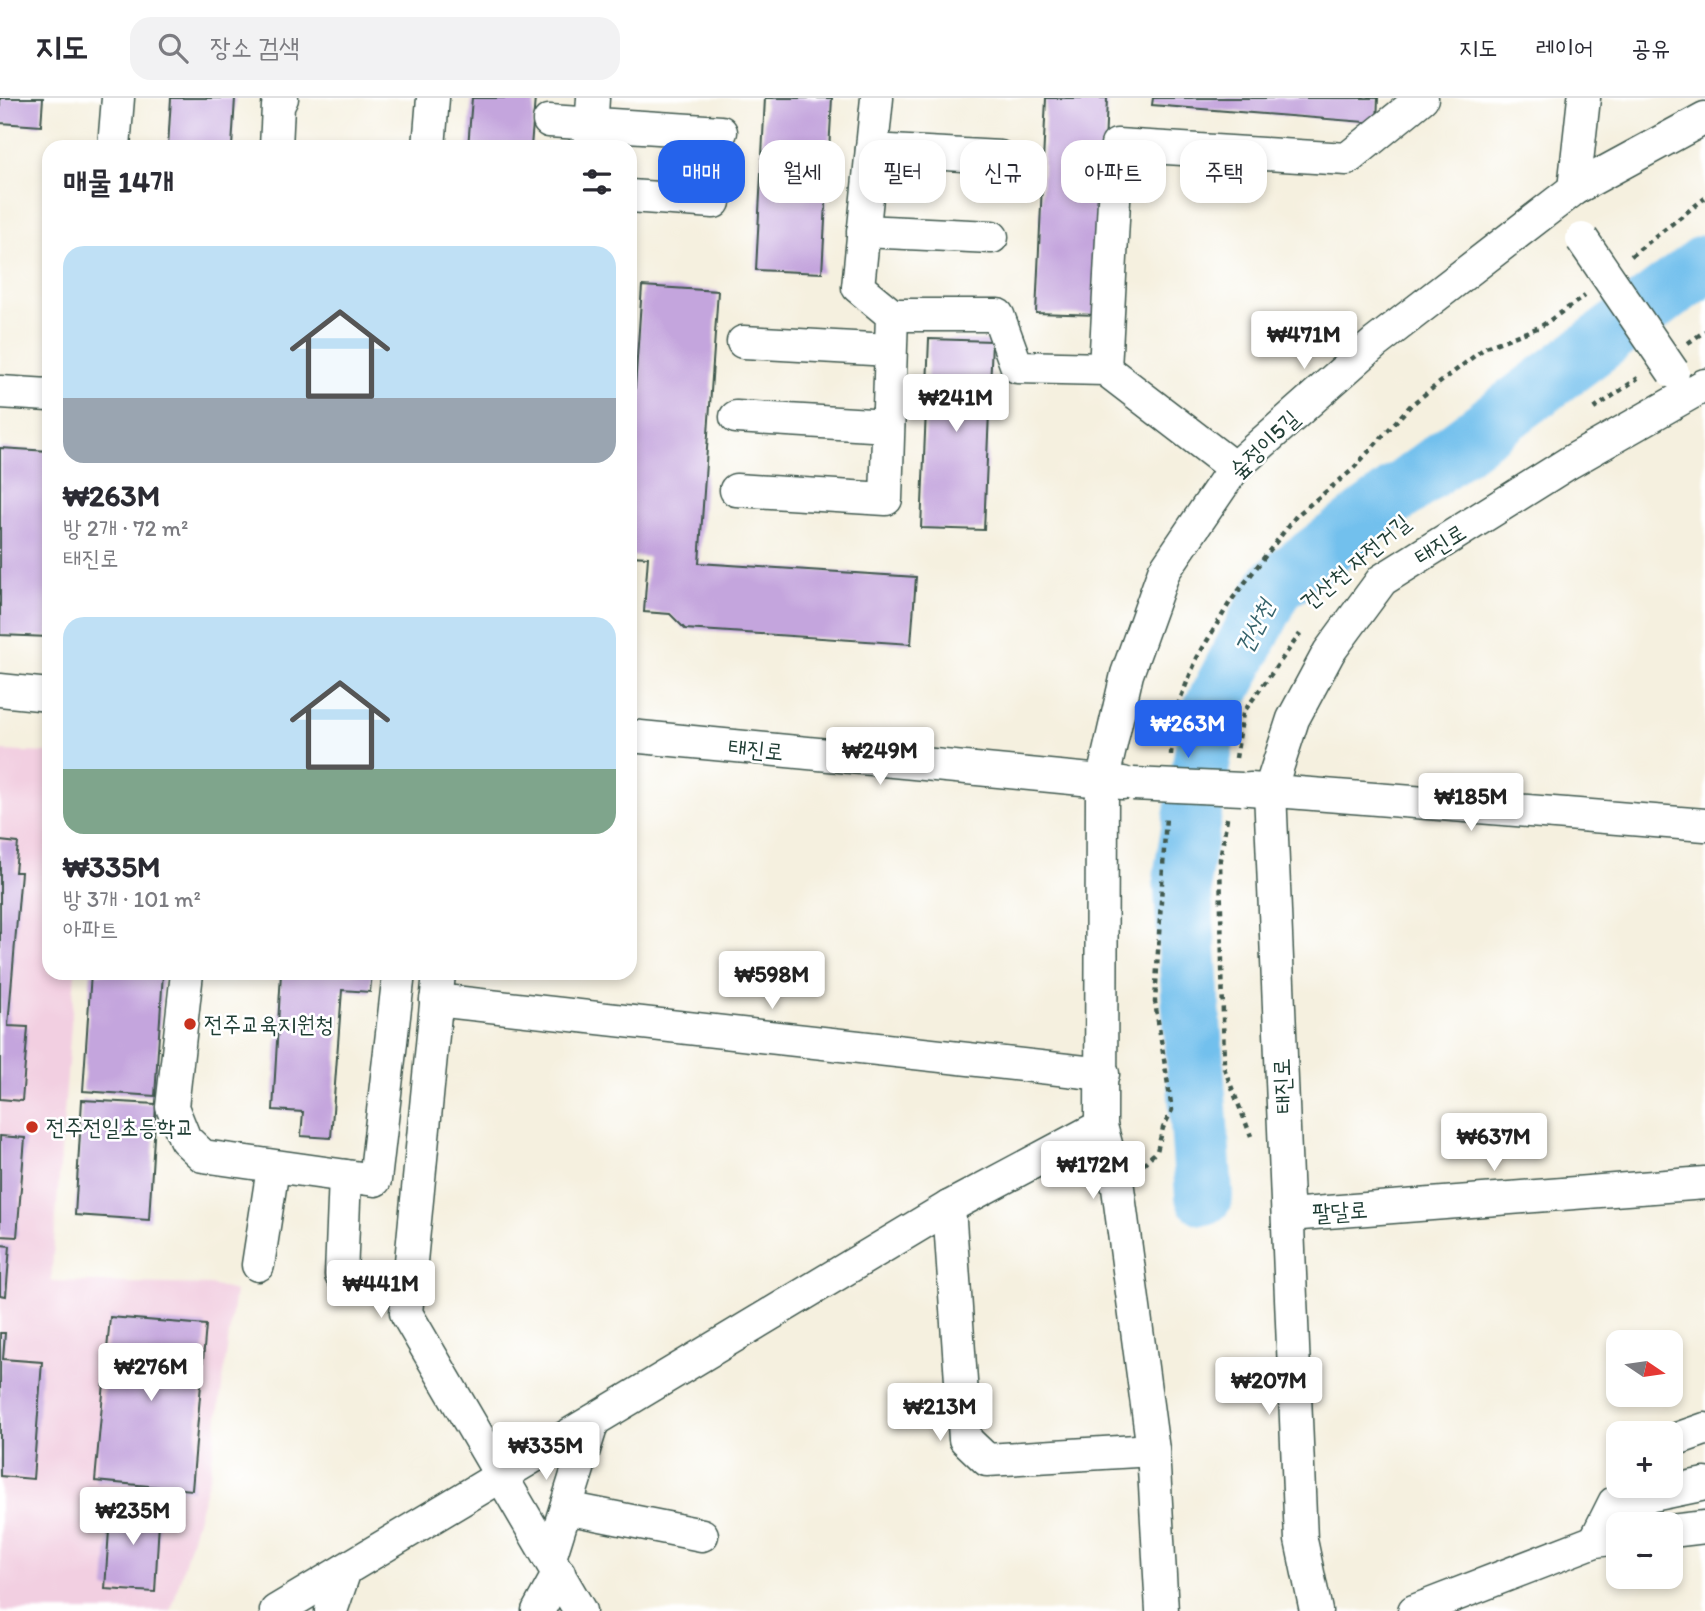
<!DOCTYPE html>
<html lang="ko">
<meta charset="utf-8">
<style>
body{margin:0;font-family:Itim,"Poor Story",sans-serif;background:#f2f2f3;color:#2b2b33;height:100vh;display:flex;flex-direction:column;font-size:26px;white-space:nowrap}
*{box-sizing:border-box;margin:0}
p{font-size:23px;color:#7c7c81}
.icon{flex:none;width:38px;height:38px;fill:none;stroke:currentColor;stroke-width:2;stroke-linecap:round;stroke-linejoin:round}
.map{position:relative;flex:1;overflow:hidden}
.panel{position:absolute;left:42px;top:42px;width:595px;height:840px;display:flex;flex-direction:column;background:#fff;border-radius:21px;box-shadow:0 4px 10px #0003}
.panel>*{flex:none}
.banner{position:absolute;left:658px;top:42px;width:665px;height:63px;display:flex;gap:14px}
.needle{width:46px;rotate:103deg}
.fabs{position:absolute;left:1606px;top:1232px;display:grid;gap:14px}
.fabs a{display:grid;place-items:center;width:77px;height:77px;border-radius:14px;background:#fff;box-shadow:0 4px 10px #0003;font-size:35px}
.price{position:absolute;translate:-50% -60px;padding:0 16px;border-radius:7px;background:#fff;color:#222;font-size:23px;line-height:46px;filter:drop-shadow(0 2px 4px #0008)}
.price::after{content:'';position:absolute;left:50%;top:42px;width:21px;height:16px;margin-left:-10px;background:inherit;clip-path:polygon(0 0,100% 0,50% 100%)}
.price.on{background:#2563eb;color:#fff}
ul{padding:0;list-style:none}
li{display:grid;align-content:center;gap:14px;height:371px;padding:0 21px}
li span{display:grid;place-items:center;height:217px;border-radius:21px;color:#555}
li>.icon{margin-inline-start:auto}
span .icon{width:126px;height:126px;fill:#fffc;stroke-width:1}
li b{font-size:30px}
h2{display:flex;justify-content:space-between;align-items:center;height:84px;padding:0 21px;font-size:30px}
.pill{padding:0 24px;border-radius:21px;background:#fff;box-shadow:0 4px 10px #0003;font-size:24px;line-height:63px}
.pill.on{background:#2563eb;color:#fff}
header{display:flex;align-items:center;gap:42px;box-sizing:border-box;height:98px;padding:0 35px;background:#fff;border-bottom:2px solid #e1e1e2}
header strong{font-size:33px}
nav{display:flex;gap:38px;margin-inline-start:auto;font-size:24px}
.search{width:490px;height:63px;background:#f2f2f3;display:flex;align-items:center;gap:18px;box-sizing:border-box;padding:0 24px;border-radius:21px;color:#7c7c81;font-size:26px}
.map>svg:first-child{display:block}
</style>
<header>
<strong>지도</strong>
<div class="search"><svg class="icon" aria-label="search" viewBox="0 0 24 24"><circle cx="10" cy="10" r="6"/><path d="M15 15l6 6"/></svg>장소 검색</div>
<nav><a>지도</a><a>레이어</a><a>공유</a></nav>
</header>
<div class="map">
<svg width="1705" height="1513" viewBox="0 0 1705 1513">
<rect width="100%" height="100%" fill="#fff"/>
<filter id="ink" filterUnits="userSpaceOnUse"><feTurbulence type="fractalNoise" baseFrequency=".0143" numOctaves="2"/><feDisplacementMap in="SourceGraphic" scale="14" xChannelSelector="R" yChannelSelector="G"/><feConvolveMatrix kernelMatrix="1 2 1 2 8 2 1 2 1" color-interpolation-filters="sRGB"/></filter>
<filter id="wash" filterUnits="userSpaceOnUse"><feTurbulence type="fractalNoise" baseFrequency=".00686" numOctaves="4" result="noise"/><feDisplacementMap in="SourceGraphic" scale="28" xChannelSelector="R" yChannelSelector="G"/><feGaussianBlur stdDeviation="1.57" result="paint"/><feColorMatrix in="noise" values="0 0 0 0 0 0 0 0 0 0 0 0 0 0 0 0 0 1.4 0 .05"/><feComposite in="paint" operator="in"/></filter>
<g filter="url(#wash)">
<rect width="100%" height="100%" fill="#f5f0df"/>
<polygon fill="#f2cfe1" points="0,653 49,655 49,875 75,875 51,1183 210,1187 235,1193 210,1376 171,1513 0,1513"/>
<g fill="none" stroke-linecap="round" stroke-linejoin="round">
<polyline stroke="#72c0ed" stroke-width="58" points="1204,1098 1182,779 1210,615 1276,487 1705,166"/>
</g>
<g id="blocks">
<g fill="#c4a5dd">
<polygon points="0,0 43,0 41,28 0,25"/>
<polygon points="171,0 235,0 232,49 168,49"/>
<polygon points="472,0 535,0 531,49 468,49"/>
<polygon points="765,0 832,0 822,175 756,172"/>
<polygon points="1046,0 1107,0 1098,217 1036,215"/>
<polygon points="1153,0 1378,0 1377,25 1152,7"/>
<polygon points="642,188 718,193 699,465 916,479 911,546 685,531 670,516 644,514 648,459 630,458 630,362"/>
<polygon points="929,241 992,243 984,432 921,430"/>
<polygon points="0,350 49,353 49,539 0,537"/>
<polygon points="0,743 18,745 15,774 21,774 8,928 28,929 22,1003 0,1001"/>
<polygon points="91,875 163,875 155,998 83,993"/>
<polygon points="281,875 372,875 370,894 342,892 331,1040 301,1038 303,1014 273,1012"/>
<polygon points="82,1002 156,1006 149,1122 75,1117"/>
<polygon points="0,1038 25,1040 17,1139 0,1138"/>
<polygon points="0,1147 10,1148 6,1198 0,1197"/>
<polygon points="110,1219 206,1227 192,1392 95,1383"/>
<polygon points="0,1235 5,1235 3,1261 42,1264 33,1381 0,1378"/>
<polygon points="111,1403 160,1406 155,1494 105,1491"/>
</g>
</g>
</g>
<g filter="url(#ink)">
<use href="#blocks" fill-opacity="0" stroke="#3f584e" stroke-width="2"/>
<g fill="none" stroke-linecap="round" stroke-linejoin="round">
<defs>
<g id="minor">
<polyline points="549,23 721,34"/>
<polyline points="114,49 118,0"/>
<polyline points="276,49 278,8 282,0"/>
<polyline points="429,49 433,0"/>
<polyline points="590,49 593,0"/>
<polyline points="872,52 1000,59"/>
<polyline points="1574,91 1584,0"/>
<polyline points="630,98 714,104"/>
<polyline points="863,133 992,139"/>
<polyline points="892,217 998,217 1017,269 1105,271 1234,370"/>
<polyline points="743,244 890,252"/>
<polyline points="1105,271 1117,47 1347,61 1422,0"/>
<polyline points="0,294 49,297"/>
<polyline points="736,319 888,328"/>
<polyline points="736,392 886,401 892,217 858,189 877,0"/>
<polyline points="0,592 49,597"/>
<polyline points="630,638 1123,685"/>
<polyline points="1250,691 1705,727"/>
<polyline points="187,875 172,1009 185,1041 203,1058 375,1082 399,875"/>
<polyline points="439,875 406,1215 580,1513"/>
<polyline points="436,902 1103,976"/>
<polyline points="949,1109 965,1341 987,1362 1153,1352"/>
<polyline points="1288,1117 1705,1085"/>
<polyline points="258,1167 273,1070"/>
<polyline points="341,1177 345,1078"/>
<polyline points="1671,1343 1705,1331"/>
<polyline points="566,1410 702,1437"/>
<polyline points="1671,1433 1705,1429"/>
<polyline points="1595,1443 1614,1405 1705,1386"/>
<polyline points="550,1460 593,1323"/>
<polyline points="276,1513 949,1109 1101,1028"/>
<polyline points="331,1513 345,1472"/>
<polyline points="538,1513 559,1475"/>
<polyline points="1162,1513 1153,1352 1118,1090 1101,1028 1102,685 1127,576 1164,473 1234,370 1375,245 1574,91 1705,20"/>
<polyline points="1316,1513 1301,1442 1270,692 1293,621 1329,554 1382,482 1570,364 1705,287"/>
<polyline points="1414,1513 1595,1443 1619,1440"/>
</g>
</defs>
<use href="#minor" stroke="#3f584e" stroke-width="35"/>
<g stroke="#3f584e" stroke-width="4.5" stroke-dasharray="5 5" stroke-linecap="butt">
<polyline points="1631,158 1705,100"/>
<polyline points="1688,245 1705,233"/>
<polyline points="1594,311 1638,280"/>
<polyline points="1171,657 1174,616 1197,560 1230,504 1296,418 1351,373 1411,307 1486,249 1540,229 1585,198"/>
<polyline points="1236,660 1243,615 1300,536"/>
<polyline points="1227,720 1220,761 1224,970 1251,1038"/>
<polyline points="1143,1066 1157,1053 1163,1030 1172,1012 1155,904 1166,718"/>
</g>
<use href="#minor" stroke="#fff" stroke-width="32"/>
<defs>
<g id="minor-bridge">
<polyline points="1582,141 1673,274"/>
<polyline points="1133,686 1242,691"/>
</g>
</defs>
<use href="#minor-bridge" stroke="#3f584e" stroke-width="35" stroke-linecap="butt"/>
<use href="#minor-bridge" stroke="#fff" stroke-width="32"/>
</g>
</g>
<g fill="#c8321e" stroke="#fff" stroke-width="2.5">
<circle cx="190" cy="926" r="7"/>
<circle cx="32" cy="1029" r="7"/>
</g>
<g text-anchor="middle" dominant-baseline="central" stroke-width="5" stroke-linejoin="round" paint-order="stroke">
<g font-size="23" fill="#1f3d34" stroke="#fff">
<text transform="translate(1264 346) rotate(-44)">숲정이5길</text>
<text transform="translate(1440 446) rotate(-32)">태진로</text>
<text transform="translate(1355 464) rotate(-40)">건산천 자전거길</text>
<text transform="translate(756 651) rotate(6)">태진로</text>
<text transform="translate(1282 988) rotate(-92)">태진로</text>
<text transform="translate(1340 1113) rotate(-4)">팔달로</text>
</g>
<g font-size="23" fill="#1f3d34" stroke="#fff" text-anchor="start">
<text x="204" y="926">전주교육지원청</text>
<text x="46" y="1029">전주전일초등학교</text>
</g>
<g font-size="24" font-style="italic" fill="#38646c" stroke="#fff">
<text transform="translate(1254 529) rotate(-63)">건산천</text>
</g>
</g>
</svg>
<div class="fabs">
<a><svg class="needle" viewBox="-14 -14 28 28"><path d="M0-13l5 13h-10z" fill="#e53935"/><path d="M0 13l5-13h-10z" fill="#7c7c81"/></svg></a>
<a>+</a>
<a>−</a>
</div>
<b class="price" style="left:1304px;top:273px">₩471M</b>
<b class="price" style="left:956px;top:336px">₩241M</b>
<b class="price on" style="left:1188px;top:662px">₩263M</b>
<b class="price" style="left:880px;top:689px">₩249M</b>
<b class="price" style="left:1471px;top:735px">₩185M</b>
<b class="price" style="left:772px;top:913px">₩598M</b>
<b class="price" style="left:1494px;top:1075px">₩637M</b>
<b class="price" style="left:1093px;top:1103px">₩172M</b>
<b class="price" style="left:381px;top:1222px">₩441M</b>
<b class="price" style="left:151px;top:1305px">₩276M</b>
<b class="price" style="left:1269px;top:1319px">₩207M</b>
<b class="price" style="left:940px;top:1345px">₩213M</b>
<b class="price" style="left:546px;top:1384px">₩335M</b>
<b class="price" style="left:133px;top:1449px">₩235M</b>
<div class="banner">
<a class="pill on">매매</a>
<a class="pill">월세</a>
<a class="pill">필터</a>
<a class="pill">신규</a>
<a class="pill">아파트</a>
<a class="pill">주택</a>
</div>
<section class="panel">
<h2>매물 14개<svg class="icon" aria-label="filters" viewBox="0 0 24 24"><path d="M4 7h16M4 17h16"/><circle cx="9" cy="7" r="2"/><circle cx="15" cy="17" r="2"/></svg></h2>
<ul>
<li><span style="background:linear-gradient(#bfe0f5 70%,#9aa5b1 0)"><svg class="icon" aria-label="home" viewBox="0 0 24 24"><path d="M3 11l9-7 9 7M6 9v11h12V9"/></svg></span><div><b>₩263M</b><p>방 2개 · 72 m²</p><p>태진로</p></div></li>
<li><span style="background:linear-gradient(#bfe0f5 70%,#7fa58c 0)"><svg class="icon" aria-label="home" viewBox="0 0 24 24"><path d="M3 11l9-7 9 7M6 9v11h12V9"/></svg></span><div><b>₩335M</b><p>방 3개 · 101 m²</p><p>아파트</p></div></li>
</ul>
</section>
</div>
